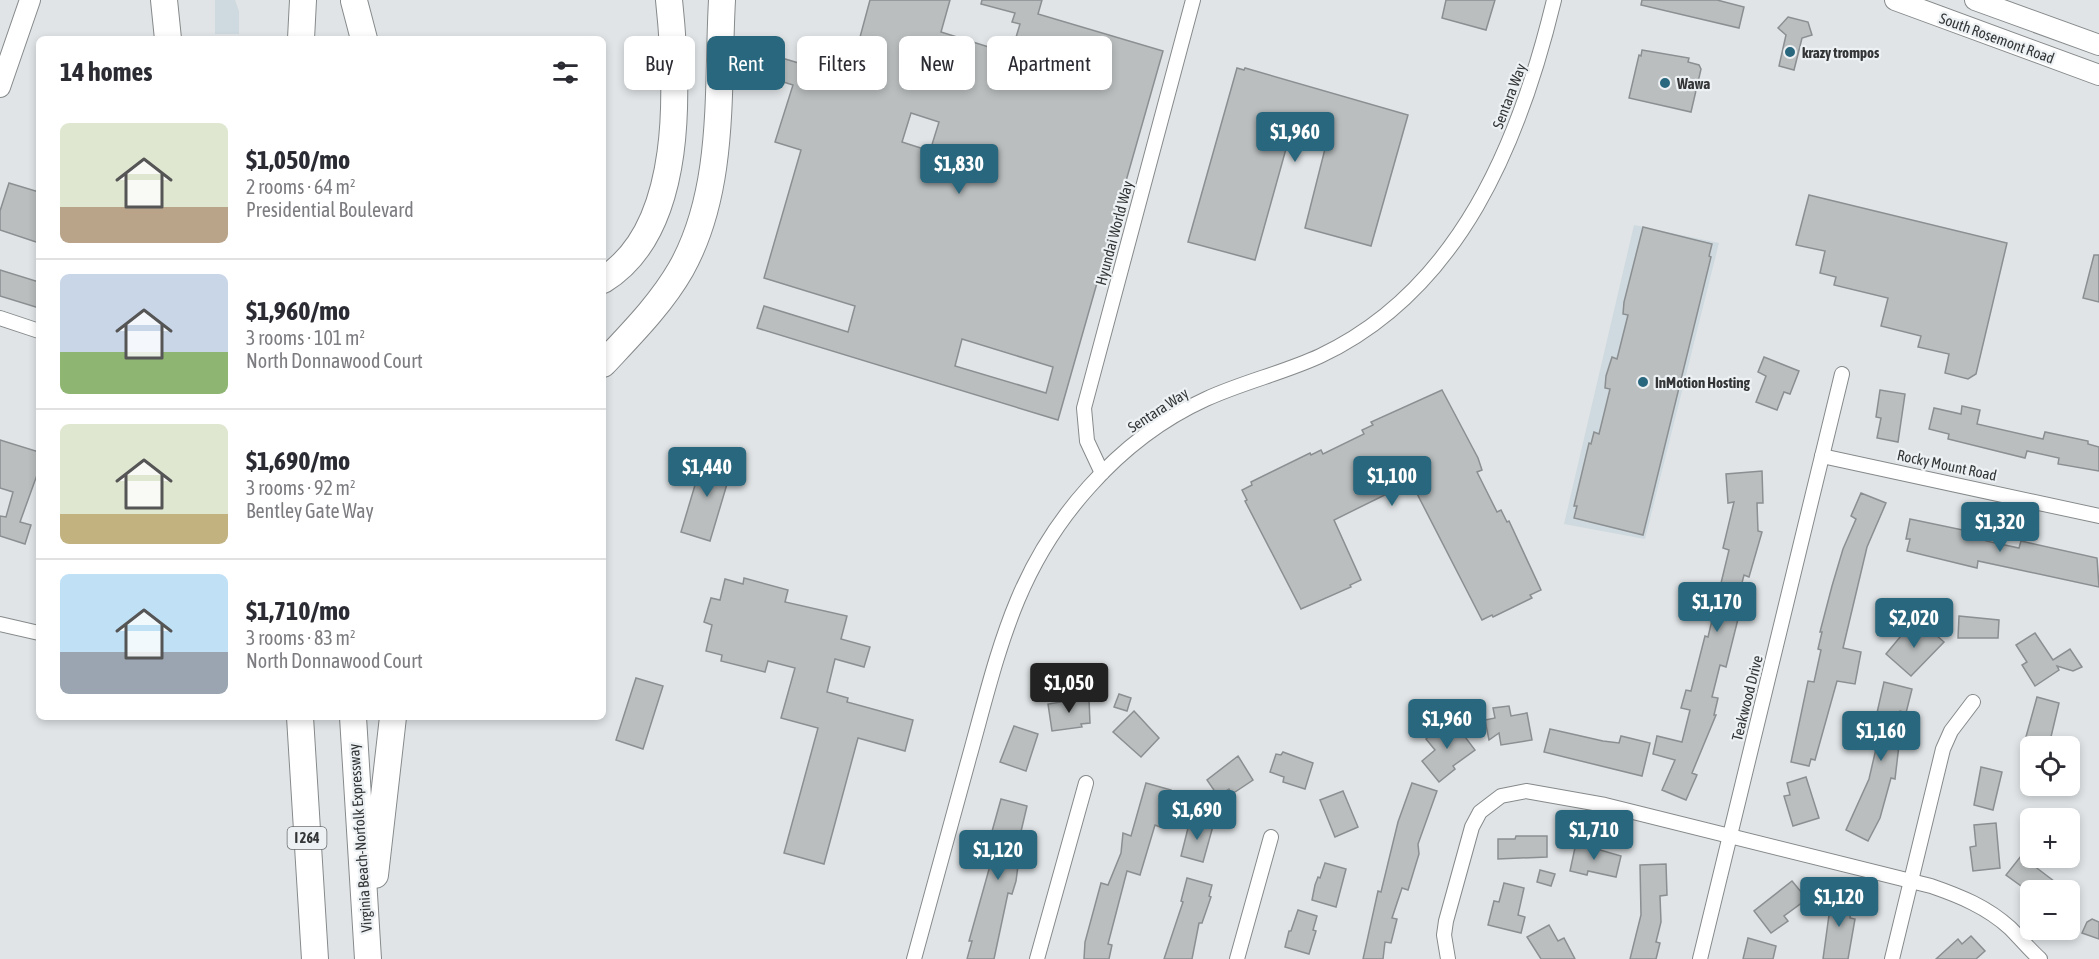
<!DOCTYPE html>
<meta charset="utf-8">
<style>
body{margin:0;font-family:"Asap Condensed",sans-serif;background:#f2f2f3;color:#2b2b33;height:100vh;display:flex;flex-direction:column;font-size:22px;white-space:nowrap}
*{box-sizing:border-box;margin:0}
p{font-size:20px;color:#7c7c81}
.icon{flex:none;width:33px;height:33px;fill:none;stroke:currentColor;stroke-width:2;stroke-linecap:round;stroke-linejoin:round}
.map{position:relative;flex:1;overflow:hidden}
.panel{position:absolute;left:36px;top:36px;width:570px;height:684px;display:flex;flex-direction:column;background:#fff;border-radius:9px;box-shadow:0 3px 9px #0003}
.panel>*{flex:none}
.top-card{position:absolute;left:624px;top:36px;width:570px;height:54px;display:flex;gap:12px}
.buttons{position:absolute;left:2020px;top:736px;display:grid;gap:12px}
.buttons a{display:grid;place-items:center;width:60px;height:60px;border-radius:9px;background:#fff;box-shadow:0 3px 9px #0003;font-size:30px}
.price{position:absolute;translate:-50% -51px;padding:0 14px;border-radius:6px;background:#28677d;color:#fff;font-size:20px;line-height:39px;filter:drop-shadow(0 2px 3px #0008)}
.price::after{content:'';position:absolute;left:50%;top:36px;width:18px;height:14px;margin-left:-9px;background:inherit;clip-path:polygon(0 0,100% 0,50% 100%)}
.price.selected{background:#222;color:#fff}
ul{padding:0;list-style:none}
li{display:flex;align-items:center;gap:18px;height:150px;padding:0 24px}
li+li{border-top:2px solid #e1e1e2}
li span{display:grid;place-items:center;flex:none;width:168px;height:120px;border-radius:9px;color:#555}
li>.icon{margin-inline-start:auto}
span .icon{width:72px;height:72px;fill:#fffc;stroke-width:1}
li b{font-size:26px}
h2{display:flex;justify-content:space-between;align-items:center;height:72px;padding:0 24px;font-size:26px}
.chip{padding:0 21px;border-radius:9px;background:#fff;box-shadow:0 3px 9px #0003;font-size:21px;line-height:54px}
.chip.selected{background:#28677d;color:#fff}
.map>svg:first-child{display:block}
</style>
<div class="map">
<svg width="2099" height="959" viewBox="0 0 2099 959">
<rect width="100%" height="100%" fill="#e0e4e6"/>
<g fill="#cedadf">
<polygon points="215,0 235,0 239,11 239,34 215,34"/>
<polygon points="1634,225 1719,243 1645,539 1564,524"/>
</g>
<g fill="#babebf" stroke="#8b8f91" stroke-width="1.5" fill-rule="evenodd">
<path d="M870,0H950L941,32L1011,54L1020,24L1012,22L1015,13L981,4L982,0H1042L1038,14L1163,51L1058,420L757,328L764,306L848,332L855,306L764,278L801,150L775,142L793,85L758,74L765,53L849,78ZM911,113L939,122L930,151L902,142ZM962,339L1053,367L1046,393L955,366Z"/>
<polygon points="1446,0 1495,0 1486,30 1442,18"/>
<polygon points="1642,0 1717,0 1744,7 1739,28 1641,5"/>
<polygon points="1788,17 1808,22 1812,35 1802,38 1794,70 1779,66 1786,35 1778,28"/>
<polygon points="1642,50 1689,58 1688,62 1699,65 1701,69 1691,112 1629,98 1639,55 1641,56"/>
<polygon points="1237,68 1244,70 1245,68 1408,115 1371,246 1305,228 1327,141 1291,131 1255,260 1188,242"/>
<polygon points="9,183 39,192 39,243 0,230 0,211"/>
<polygon points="1809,195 2007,243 1976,374 1968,379 1945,373 1949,354 1918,347 1921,336 1881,326 1888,298 1834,285 1836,277 1820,273 1825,251 1796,245"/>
<polygon points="1643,227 1712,244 1709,256 1711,257 1643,535 1574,518 1577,506 1574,506 1589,443 1591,444 1594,432 1599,434 1610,389 1605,388 1606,376 1612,357 1617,359 1628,315 1623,314 1624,302"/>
<polygon points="2094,255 2099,255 2099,302 2083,298"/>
<polygon points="0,270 39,282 39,308 0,296"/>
<polygon points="1764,357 1799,371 1790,394 1784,392 1777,410 1756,402 1766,376 1758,372"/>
<polygon points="1442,390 1478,458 1482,470 1477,472 1497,512 1501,510 1507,522 1509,521 1541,590 1530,595 1532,598 1493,617 1492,615 1482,620 1411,482 1334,520 1361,580 1350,585 1351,587 1301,609 1245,501 1247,500 1242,490 1252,485 1251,482 1310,453 1311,455 1321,450 1323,454 1364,434 1362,430 1373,425 1371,422"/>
<polygon points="1880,390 1905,394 1898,442 1877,438 1881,418 1876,417"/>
<polygon points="1962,406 1980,410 1977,424 2043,439 2045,432 2088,441 2088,444 2099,447 2099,471 2058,464 2059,458 2027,451 2025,458 1948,439 1949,434 1929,429 1934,408 1961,414"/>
<polygon points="0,440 39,452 39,476 37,475 20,522 31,525 25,544 0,536 0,516 6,517 13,492 0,488"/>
<polygon points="704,455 733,464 710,541 681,532"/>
<polygon points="1762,471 1763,503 1757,503 1758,531 1762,532 1749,577 1744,575 1736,606 1741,607 1726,667 1720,665 1712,697 1718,698 1714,715 1716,715 1692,773 1697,775 1686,800 1662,790 1675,760 1653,754 1657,736 1682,742 1690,710 1681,708 1686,690 1691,691 1705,636 1708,637 1729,550 1723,548 1734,502 1728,503 1726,474"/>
<polygon points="1861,493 1886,503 1867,547 1843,648 1861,652 1855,684 1837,681 1815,760 1811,759 1809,766 1791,762 1808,681 1814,682 1821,650 1818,649 1822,632 1820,632 1832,586 1843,549 1856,519 1851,516"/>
<polygon points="1910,519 1987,535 1986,541 2019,548 2021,541 2097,558 2099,587 1978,561 1977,568 1907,551 1910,539 1906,539"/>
<polygon points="744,578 788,590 785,602 847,616 841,639 870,647 864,667 835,659 827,692 848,698 847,702 913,720 905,751 858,738 824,864 784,853 818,728 781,718 795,668 768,661 765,672 721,661 722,655 706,651 712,625 704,622 711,598 720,600 725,579 743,584"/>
<polygon points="1959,616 1999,620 1998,638 1958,638"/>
<polygon points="1916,627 1924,634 1928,628 1944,642 1911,676 1886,654 1905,631 1909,635"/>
<polygon points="2035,633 2053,660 2070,649 2082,667 2073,671 2057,666 2059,670 2035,686 2022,665 2027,662 2016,645"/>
<polygon points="636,678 663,686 643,749 616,740"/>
<polygon points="1884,682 1912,689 1906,713 1900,711 1892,743 1899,745 1895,779 1891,778 1880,818 1868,841 1846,830 1869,779 1881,727 1874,726"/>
<polygon points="1119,694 1131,698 1127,711 1114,707"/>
<polygon points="2037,697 2059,703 2050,741 2046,740 2044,747 2024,744"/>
<polygon points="1086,698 1089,700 1090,723 1081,724 1082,727 1052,731 1048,704"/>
<polygon points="1509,706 1511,716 1527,713 1532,740 1501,745 1499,733 1489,740 1485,720 1495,718 1493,708"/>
<polygon points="1134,711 1159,738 1141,757 1113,732"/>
<polygon points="1450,717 1475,750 1453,766 1455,769 1439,782 1422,761 1435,750 1426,739"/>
<polygon points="1014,726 1038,734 1026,771 1000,762"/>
<polygon points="1550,729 1603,741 1619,743 1621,736 1650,743 1642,776 1544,752"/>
<polygon points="1283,752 1313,763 1305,789 1283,782 1284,777 1270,772 1276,754 1281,755"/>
<polygon points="1238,756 1253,780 1232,794 1229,789 1218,796 1207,780"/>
<polygon points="1981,767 2002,772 1993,810 1974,805"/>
<polygon points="1806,777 1819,818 1793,826 1784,796 1790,795 1787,783"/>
<polygon points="1146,783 1171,790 1160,827 1155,825 1140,875 1127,871 1108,944 1112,945 1109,959 1084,959 1085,942 1101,883 1108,885 1121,853 1123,833 1131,836"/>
<polygon points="1412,783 1437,791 1418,844 1419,854 1408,890 1402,888 1392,918 1397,919 1391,943 1385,942 1383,959 1363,959 1378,891 1381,892 1398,822"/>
<polygon points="1343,791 1358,827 1335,837 1320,800"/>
<polygon points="1001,799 1027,806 1015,857 1019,858 1016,881 1012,894 1008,893 994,959 967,959 972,941 969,941 998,837 991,835"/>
<polygon points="1193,821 1213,826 1203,862 1181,856 1189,824 1192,825"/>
<polygon points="1996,823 2000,868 1973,871 1970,847 1976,846 1974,825"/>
<polygon points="1516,836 1547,836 1547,857 1498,859 1498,839 1515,839"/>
<polygon points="1576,843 1621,856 1616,877 1588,871 1587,875 1570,871"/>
<polygon points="2021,856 2067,891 2028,891 2006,875"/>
<polygon points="1325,863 1346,869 1336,907 1312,900 1315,885 1318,877 1320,878"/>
<polygon points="1666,864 1667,895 1660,896 1661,922 1656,942 1660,943 1656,959 1630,959 1641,915 1640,865"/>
<polygon points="1540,870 1555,874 1551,886 1537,882"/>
<polygon points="1187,878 1212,885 1209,896 1211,897 1202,923 1199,923 1192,959 1164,959 1183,902 1181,901"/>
<polygon points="1792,881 1807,899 1784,916 1788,921 1771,933 1754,911"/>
<polygon points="1504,883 1524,888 1518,915 1525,917 1521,933 1488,925 1494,901 1499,902"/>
<polygon points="1832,893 1853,896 1850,918 1855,919 1848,959 1823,959"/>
<polygon points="1298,910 1317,916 1313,930 1316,931 1309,954 1285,947 1289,931 1291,931"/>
<polygon points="2092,919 2099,922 2099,939 2082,933 2087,922"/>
<polygon points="1549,925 1558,941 1564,938 1575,959 1541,959 1527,937"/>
<polygon points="1971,936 1985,951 1976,959 1936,959 1958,939 1962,944"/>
<polygon points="1748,938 1776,946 1773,959 1743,959"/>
</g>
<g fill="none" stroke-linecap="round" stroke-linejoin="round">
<defs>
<g id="minor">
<polyline points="0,318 39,331"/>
<polyline points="1822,456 2099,516"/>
<polyline points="1102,473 1087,441 1084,408 1193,0"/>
<polyline points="0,624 39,633"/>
<path d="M914,959C932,892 951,825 969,758C998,654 1014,570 1089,487C1121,451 1162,419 1206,399C1243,382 1283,373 1320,356C1460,290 1520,141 1554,0"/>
<polyline points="1037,959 1086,783"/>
<polyline points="1237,959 1271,837"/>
<path d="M1448,959L1444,935L1446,921L1472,827L1480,812L1501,796L1526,791L1605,805L1931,886C1960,896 1987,907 2010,928C2020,938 2029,949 2040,959"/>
<polyline points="1700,959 1842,374"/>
<polyline points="1892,959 1943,749 1951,731 1973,702"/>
</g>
<g id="secondary">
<polyline points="1895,0 2099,75"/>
<polyline points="1975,0 2099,45"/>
<polyline points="0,87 30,0"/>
</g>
<g id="motorway">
<polyline points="164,0 168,39"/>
<polyline points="354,1 364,39"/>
<polyline points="301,39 303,0"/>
<path d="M603,280C686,229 678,85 669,0"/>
<path d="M603,364C631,334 661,304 681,269C726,189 717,89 722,0"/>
<polyline points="300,717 315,959"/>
<polyline points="353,717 368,959"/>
<polyline points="375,875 393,717"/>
</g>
</defs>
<use href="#minor" stroke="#868a8b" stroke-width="16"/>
<use href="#secondary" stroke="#868a8b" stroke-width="22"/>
<use href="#motorway" stroke="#868a8b" stroke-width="28"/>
<use href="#minor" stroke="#fff" stroke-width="14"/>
<use href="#secondary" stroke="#fff" stroke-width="20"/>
<use href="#motorway" stroke="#fff" stroke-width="26"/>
</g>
<g fill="#28677d" stroke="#edf1f3" stroke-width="2">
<circle cx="1790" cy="52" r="6"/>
<circle cx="1665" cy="83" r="6"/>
<circle cx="1643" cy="382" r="6"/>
</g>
<g text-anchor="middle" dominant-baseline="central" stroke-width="4.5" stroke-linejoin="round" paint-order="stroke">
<rect fill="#edf1f3" stroke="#6b6d6f" stroke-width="1.5" x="287.5" y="827" width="39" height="22" rx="4.5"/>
<g font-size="14" font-weight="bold" fill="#333536">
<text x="307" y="838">I 264</text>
</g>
<g font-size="15" fill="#333536" stroke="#edf1f3">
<text transform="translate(1997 38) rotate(20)">South Rosemont Road</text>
<text transform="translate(1509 96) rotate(-69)">Sentara Way</text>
<text transform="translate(1114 233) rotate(-75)">Hyundai World Way</text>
<text transform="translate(1158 410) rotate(-33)">Sentara Way</text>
<text transform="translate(1947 465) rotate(12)">Rocky Mount Road</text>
<text transform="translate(1747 698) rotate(-76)">Teakwood Drive</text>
<text transform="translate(360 838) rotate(-94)">Virginia Beach-Norfolk Expressway</text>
</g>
<g font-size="15" font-weight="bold" fill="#333536" stroke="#edf1f3" text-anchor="start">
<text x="1802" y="52">krazy trompos</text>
<text x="1677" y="83">Wawa</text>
<text x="1655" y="382">InMotion Hosting</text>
</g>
</g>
</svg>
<div class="buttons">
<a><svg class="icon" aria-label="locate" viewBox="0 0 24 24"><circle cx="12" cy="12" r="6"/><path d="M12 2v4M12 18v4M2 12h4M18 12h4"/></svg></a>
<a>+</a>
<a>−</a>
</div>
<b class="price" style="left:1295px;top:163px">$1,960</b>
<b class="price" style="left:959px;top:195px">$1,830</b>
<b class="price" style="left:707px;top:498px">$1,440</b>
<b class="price" style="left:1392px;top:507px">$1,100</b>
<b class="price" style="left:2000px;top:553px">$1,320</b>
<b class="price" style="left:1717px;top:633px">$1,170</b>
<b class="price" style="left:1914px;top:649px">$2,020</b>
<b class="price selected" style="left:1069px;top:714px">$1,050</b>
<b class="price" style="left:1447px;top:750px">$1,960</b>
<b class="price" style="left:1881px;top:762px">$1,160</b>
<b class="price" style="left:1197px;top:841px">$1,690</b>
<b class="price" style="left:1594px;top:861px">$1,710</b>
<b class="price" style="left:998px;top:881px">$1,120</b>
<b class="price" style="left:1839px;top:928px">$1,120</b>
<div class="top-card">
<a class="chip">Buy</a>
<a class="chip selected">Rent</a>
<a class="chip">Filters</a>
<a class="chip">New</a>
<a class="chip">Apartment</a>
</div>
<section class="panel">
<h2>14 homes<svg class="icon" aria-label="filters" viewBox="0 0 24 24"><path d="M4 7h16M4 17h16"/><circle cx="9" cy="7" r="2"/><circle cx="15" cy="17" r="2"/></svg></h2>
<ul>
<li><span style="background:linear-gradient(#dfe7d0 70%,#b9a48a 0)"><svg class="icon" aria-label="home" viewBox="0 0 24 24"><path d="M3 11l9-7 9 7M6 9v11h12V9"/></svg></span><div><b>$1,050/mo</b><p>2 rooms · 64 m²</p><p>Presidential Boulevard</p></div></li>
<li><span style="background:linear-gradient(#c9d6e8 65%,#8fb573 0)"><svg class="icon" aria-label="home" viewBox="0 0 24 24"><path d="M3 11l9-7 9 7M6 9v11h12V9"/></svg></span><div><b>$1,960/mo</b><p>3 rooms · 101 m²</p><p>North Donnawood Court</p></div></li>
<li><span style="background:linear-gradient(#dfe7d0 75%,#c2b280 0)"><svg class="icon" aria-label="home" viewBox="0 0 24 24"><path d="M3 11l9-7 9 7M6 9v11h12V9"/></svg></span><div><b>$1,690/mo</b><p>3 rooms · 92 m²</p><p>Bentley Gate Way</p></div></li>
<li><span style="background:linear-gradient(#bfe0f5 65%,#9aa5b1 0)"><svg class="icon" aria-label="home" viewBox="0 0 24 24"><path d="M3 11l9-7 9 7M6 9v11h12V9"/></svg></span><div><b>$1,710/mo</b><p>3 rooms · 83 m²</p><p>North Donnawood Court</p></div></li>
</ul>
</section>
</div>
